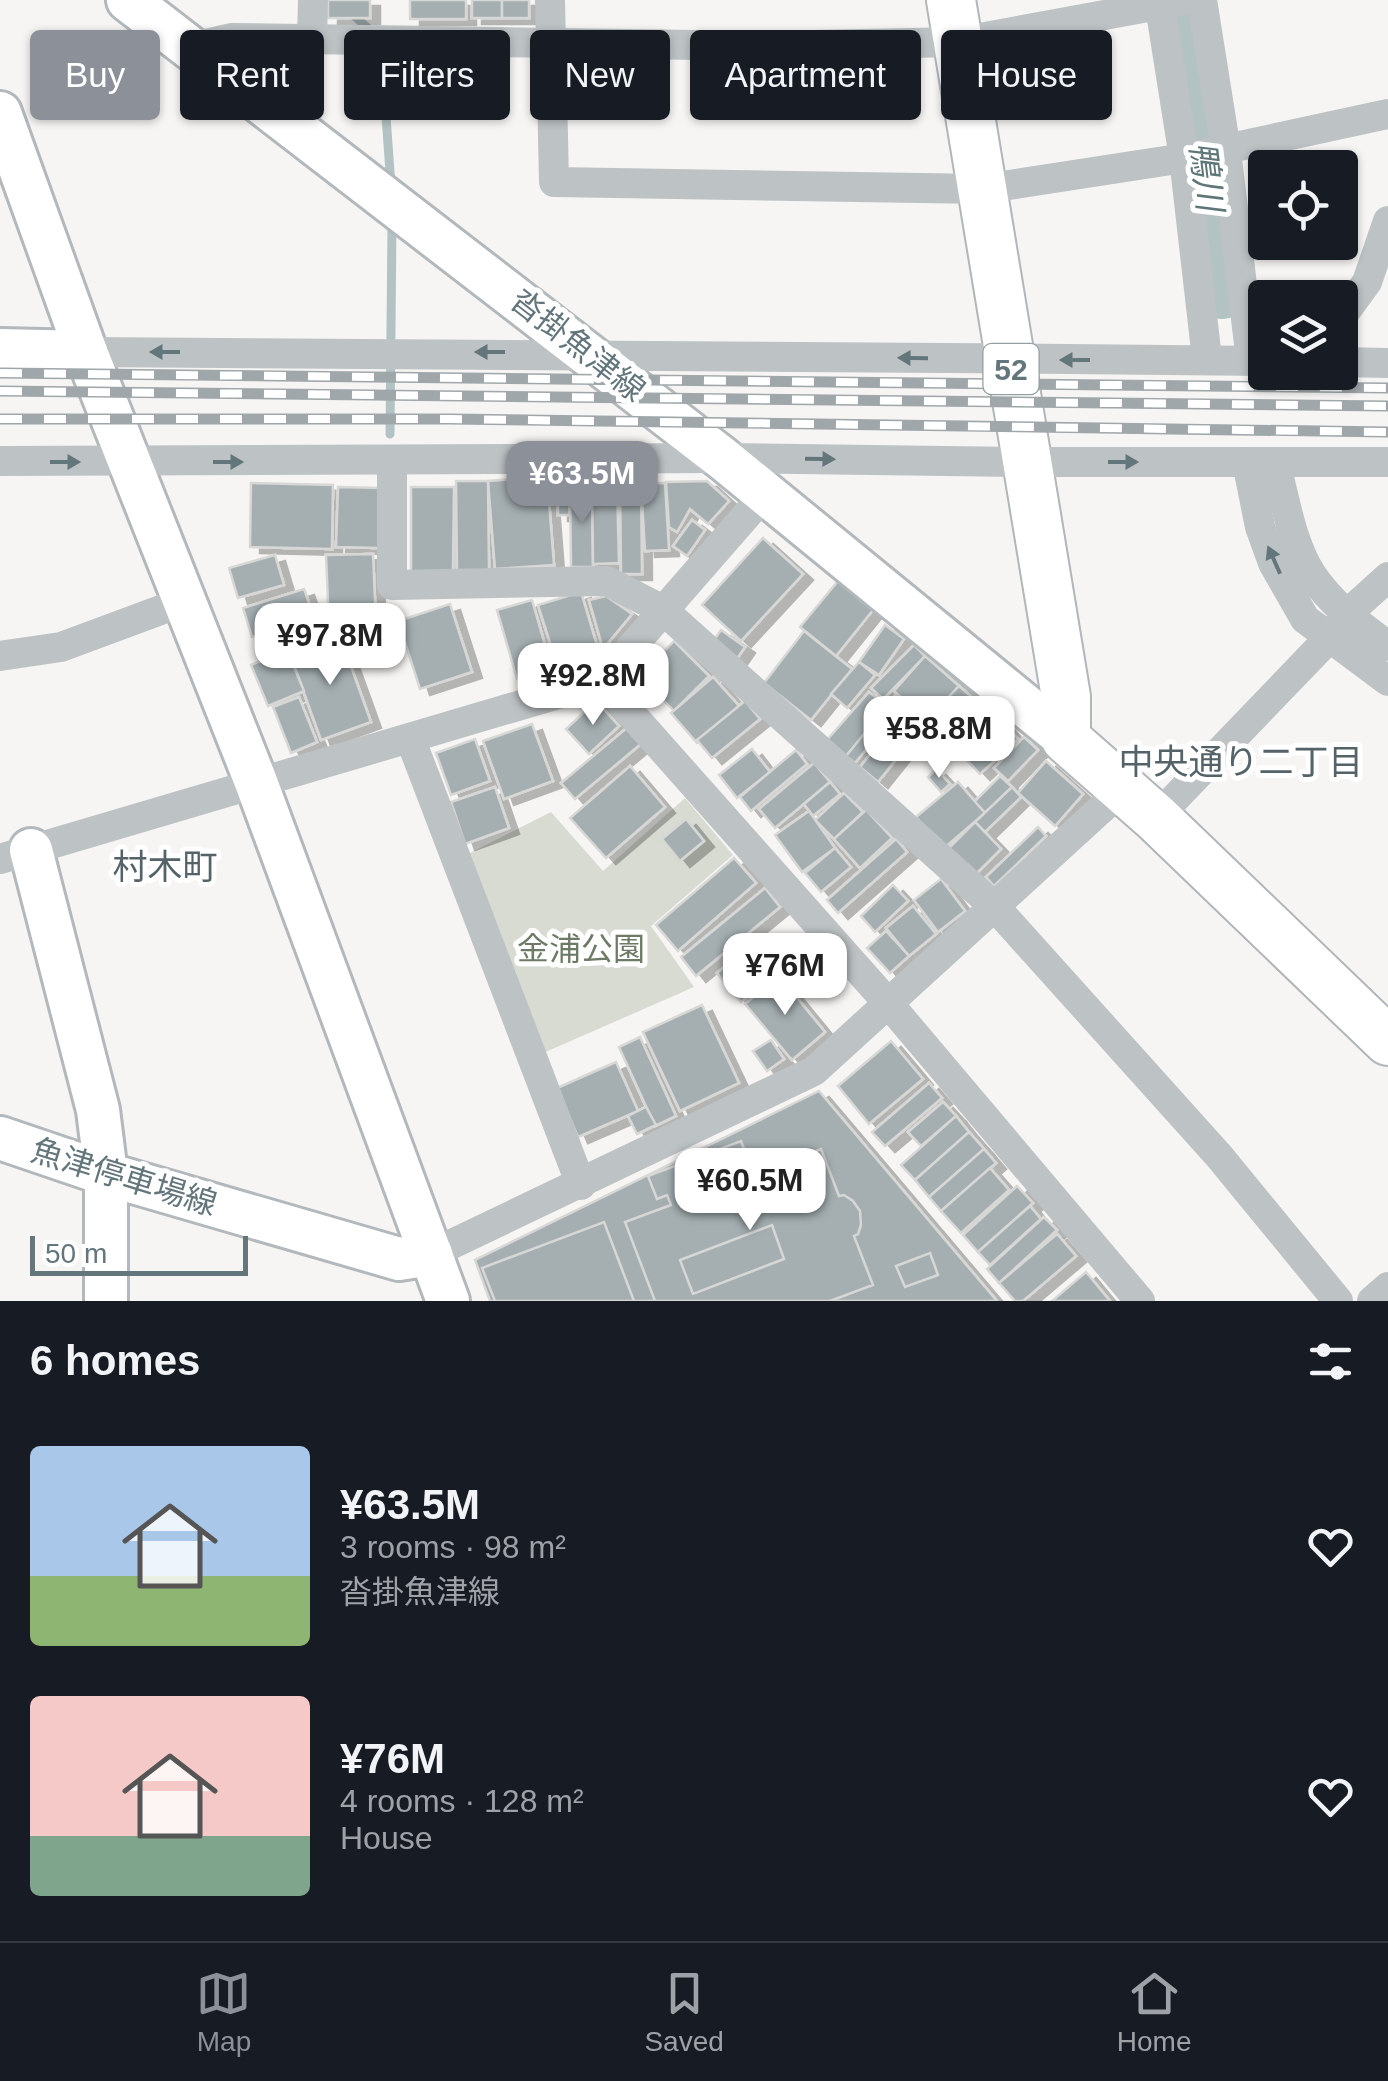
<!DOCTYPE html>
<meta charset="utf-8">
<style>
body{margin:0;font-family:Arial,"Noto Sans JP",sans-serif;background:#242831;color:#f1f3f6;height:100vh;display:flex;flex-direction:column;font-size:38px;white-space:nowrap}
*{box-sizing:border-box;margin:0}
p{font-size:32px;color:#9ea1a6}
.icon{flex:none;width:55px;height:55px;fill:none;stroke:currentColor;stroke-width:2;stroke-linecap:round;stroke-linejoin:round}
.map{position:relative;height:1301px;overflow:hidden}
.panel{display:flex;flex-direction:column;background:#171b24;flex:1}
.panel>*{flex:none}
.banner{position:absolute;left:30px;top:30px;width:1330px;height:90px;display:flex;gap:20px}
.buttons{position:absolute;left:1248px;top:150px;display:grid;gap:20px}
.buttons a{display:grid;place-items:center;width:110px;height:110px;border-radius:10px;background:#171b24;box-shadow:0 2px 8px #0004;font-size:50px}
.scale{position:absolute;left:30px;bottom:25px;width:218px;box-sizing:border-box;padding-left:10px;border:5px solid #63767c;border-top:0;font-size:28px;line-height:35px;white-space:nowrap;color:#63767c;-webkit-text-stroke:8px #fff;paint-order:stroke}
.price{position:absolute;translate:-50% -85px;padding:0 22px;border-radius:20px;background:#fff;color:#222;font-size:32px;line-height:65px;filter:drop-shadow(0 2px 5px #0008)}
.price::after{content:'';position:absolute;left:50%;top:60px;width:30px;height:22px;margin-left:-15px;background:inherit;clip-path:polygon(0 0,100% 0,50% 100%)}
.price.current{background:#8c9099;color:#fff}
ul{padding:0;list-style:none}
li{display:flex;align-items:center;gap:30px;height:250px;padding:0 30px}
li span{display:grid;place-items:center;flex:none;width:280px;height:200px;border-radius:10px;color:#555}
li>.icon{margin-inline-start:auto}
span .icon{width:120px;height:120px;fill:#fffc;stroke-width:1}
li b{font-size:42px}
h2{display:flex;justify-content:space-between;align-items:center;height:120px;padding:0 30px;font-size:42px}
.tag{padding:0 35px;border-radius:10px;background:#171b24;box-shadow:0 2px 8px #0004;font-size:35px;line-height:90px}
.tag.current{background:#8c9099;color:#fff}
.tab-bar{display:flex;justify-content:space-around;align-items:center;height:140px;border-top:2px solid #363941;background:#171b24;font-size:28px;color:#9ea1a6}
.tab-bar a{display:grid;justify-items:center;gap:5px}
.tab-bar .current{color:#8c9099}
.map>svg:first-child{display:block}
</style>
<div class="map">
<svg width="1388" height="1301" viewBox="0 0 1388 1301">
<defs>
<filter id="shadow"><feDropShadow dx="10" dy="6" stdDeviation="0" flood-color="#0004"/></filter>
</defs>
<rect width="100%" height="100%" fill="#f6f5f3"/>
<polygon fill="#d7dbd2" points="685,798 733,855 651,926 694,987 541,1054 466,855 551,812 603,871"/>
<g fill="none" stroke-linecap="round" stroke-linejoin="round">
<g stroke="#b3c3c4" stroke-width="9">
<polyline points="337,0 371,31"/>
<polyline points="381,47 391,186"/>
<polyline points="390,434 392,222"/>
</g>
<polyline stroke="#b3c3c4" stroke-width="52" points="1184,0 1222,293"/>
</g>
<g fill="#a5afb2" stroke="#d7d7d5" stroke-width="2.5" fill-rule="evenodd" filter="url(#shadow)">
<rect x="328" y="0" width="42" height="18"/>
<rect x="410" y="0" width="56" height="19"/>
<rect x="472" y="0" width="30" height="18"/>
<rect x="502" y="0" width="27" height="18"/>
<polygon points="547,476 554,565 495,569 488,481"/>
<polygon points="456,481 488,481 489,571 457,571"/>
<polygon points="707,481 729,501 708,524 690,509 677,532 669,527 666,482"/>
<polygon points="251,483 333,485 332,549 250,547"/>
<polygon points="665,483 669,550 645,551 641,484"/>
<polygon points="620,484 641,484 642,574 621,574"/>
<polygon points="558,485 570,485 569,515 558,515"/>
<polygon points="570,485 592,485 593,567 571,567"/>
<polygon points="592,485 617,485 619,563 593,564"/>
<polygon points="338,487 381,488 379,548 336,547"/>
<polygon points="411,487 454,487 453,572 411,571"/>
<polygon points="692,520 705,530 687,556 673,546"/>
<polygon points="763,538 803,574 741,641 702,605"/>
<polygon points="373,554 376,624 329,626 326,555"/>
<polygon points="275,555 284,585 238,598 229,568"/>
<polygon points="838,581 873,610 836,656 800,627"/>
<polygon points="304,589 314,617 252,637 243,608"/>
<polygon points="581,592 598,649 556,662 538,605"/>
<polygon points="606,596 632,614 603,649 589,600"/>
<polygon points="532,600 552,669 517,679 497,610"/>
<polygon points="450,604 472,672 420,689 398,621"/>
<polygon points="885,625 904,639 879,675 859,662"/>
<polygon points="721,630 745,647 736,660 712,643"/>
<polygon points="804,631 852,669 811,720 764,683"/>
<polygon points="340,636 371,722 321,740 290,654"/>
<polygon points="674,641 709,676 674,711 640,676"/>
<polygon points="914,645 925,656 883,699 871,688"/>
<polygon points="287,650 304,691 268,706 251,665"/>
<polygon points="925,656 959,686 928,721 894,691"/>
<polygon points="859,662 875,675 847,708 831,694"/>
<polygon points="713,677 739,706 697,743 671,713"/>
<polygon points="959,686 976,701 961,719 943,703"/>
<polygon points="869,692 888,707 846,756 827,740"/>
<polygon points="895,696 904,703 855,763 846,756"/>
<polygon points="299,697 317,742 291,753 273,707"/>
<polygon points="596,701 619,726 589,754 566,729"/>
<polygon points="745,701 760,719 712,758 697,740"/>
<polygon points="987,705 1005,725 967,760 948,739"/>
<polygon points="904,712 922,727 878,782 860,767"/>
<polygon points="532,724 553,781 504,799 483,741"/>
<polygon points="1005,725 1018,739 980,774 967,760"/>
<polygon points="628,727 642,743 575,799 561,783"/>
<polygon points="1024,737 1038,750 1008,781 994,768"/>
<polygon points="475,739 490,781 451,795 436,753"/>
<polygon points="752,749 770,772 737,798 719,775"/>
<polygon points="796,750 807,764 751,811 740,797"/>
<polygon points="1046,761 1083,794 1055,826 1018,793"/>
<polygon points="814,763 830,782 775,828 759,809"/>
<polygon points="630,766 665,807 606,858 570,818"/>
<polygon points="936,769 950,784 941,792 928,777"/>
<polygon points="1000,776 1012,787 985,813 974,802"/>
<polygon points="830,782 840,794 813,816 804,804"/>
<polygon points="958,782 985,813 943,849 916,817"/>
<polygon points="495,787 509,828 465,844 451,802"/>
<polygon points="1012,787 1021,797 985,832 975,822"/>
<polygon points="844,793 863,812 834,839 815,820"/>
<polygon points="866,810 892,838 860,868 834,839"/>
<polygon points="809,811 835,848 802,872 775,835"/>
<polygon points="686,819 704,841 680,861 662,839"/>
<polygon points="975,822 1001,849 974,876 948,849"/>
<polygon points="1038,827 1046,836 994,886 986,877"/>
<polygon points="896,839 907,852 838,913 827,900"/>
<polygon points="835,848 851,867 821,892 805,873"/>
<polygon points="734,858 756,883 678,951 656,925"/>
<polygon points="941,879 965,911 938,932 914,900"/>
<polygon points="893,885 908,901 875,932 861,916"/>
<polygon points="765,888 780,907 696,976 681,957"/>
<polygon points="913,906 936,934 909,956 886,928"/>
<polygon points="886,931 909,956 890,973 867,948"/>
<polygon points="755,942 779,971 741,1002 717,973"/>
<polygon points="810,946 827,964 803,986 787,968"/>
<polygon points="779,976 825,1032 792,1060 745,1004"/>
<polygon points="702,1005 739,1083 680,1111 643,1032"/>
<polygon points="640,1037 676,1116 655,1126 619,1047"/>
<polygon points="771,1040 784,1059 767,1071 753,1051"/>
<polygon points="891,1041 923,1079 869,1124 838,1086"/>
<polygon points="616,1062 638,1111 578,1137 557,1088"/>
<polygon points="929,1083 942,1098 885,1146 872,1132"/>
<polygon points="819,1091 997,1301 490,1301 475,1260"/>
<polygon points="943,1102 956,1116 921,1146 908,1132"/>
<polygon points="646,1107 656,1125 637,1134 628,1116"/>
<polygon points="956,1116 969,1132 915,1180 901,1165"/>
<polygon points="969,1132 984,1149 929,1197 915,1180"/>
<path d="M741,1141L750,1165L738,1169L741,1178L821,1149L839,1196L844,1195L853,1201L860,1211L861,1225L858,1234L854,1236L873,1285L830,1301H655L625,1222L671,1205L667,1195L657,1199L648,1176ZM772,1225L784,1259L693,1294L680,1260Z"/>
<polygon points="984,1149 996,1163 941,1211 929,1197"/>
<polygon points="990,1168 1009,1190 961,1233 941,1211"/>
<polygon points="1017,1186 1033,1203 978,1252 963,1235"/>
<polygon points="1030,1206 1041,1219 990,1265 978,1252"/>
<polygon points="1044,1217 1057,1230 999,1283 987,1269"/>
<polygon points="604,1222 634,1301 495,1301 482,1268"/>
<polygon points="1057,1234 1076,1256 1023,1301 1015,1301 999,1283"/>
<polygon points="930,1253 938,1275 905,1287 896,1266"/>
<polygon points="1086,1272 1110,1301 1052,1301"/>
</g>
<g fill="none" stroke-linecap="round" stroke-linejoin="round">
<defs>
<g id="secondary">
<polyline points="128,0 722,458 1066,739"/>
<polyline points="0,113 86,352 256,782 448,1301"/>
<polyline points="0,350 86,352"/>
<polyline points="31,850 98,1110 106,1174 106,1301"/>
<polyline points="0,1138 106,1174 399,1259 431,1254"/>
</g>
<polyline id="primary" points="951,0 1066,697 1066,739 1156,818 1388,1041"/>
</defs>
<use href="#secondary" stroke="#b2b8bb" stroke-width="48"/>
<use href="#primary" stroke="#b0b6b9" stroke-width="52"/>
<g stroke="#bdc2c4" stroke-width="30">
<polyline points="550,0 554,182 983,189 1184,158 1388,114"/>
<polyline points="1159,0 1184,158 1207,359"/>
<polyline points="1202,0 1226,150 1251,361"/>
<polyline points="312,39 313,0"/>
<polyline points="192,47 231,38 766,46 958,42 1186,0"/>
<polyline points="1340,319 1367,282 1388,221"/>
<path d="M86,352C479,352 872,357 1265,361"/>
<polyline points="1340,362 1388,363"/>
<polyline points="392,460 392,585 607,581 663,610 996,908 1219,1156 1338,1301"/>
<polyline points="0,461 722,458 1025,462 1388,462"/>
<polyline points="1247,462 1260,527 1273,563 1305,619 1388,681"/>
<path d="M1275,462C1285,498 1291,543 1312,575C1332,605 1360,625 1388,646"/>
<polyline points="0,656 61,647 185,601"/>
<polyline points="602,681 888,1003 1140,1301"/>
<polyline points="410,738 581,1185"/>
<polyline points="1156,818 1331,636 1346,615 1388,577"/>
<polyline points="0,859 602,681 765,494"/>
<polyline points="431,1254 814,1071 1122,790"/>
<polyline points="1372,1301 1388,1287"/>
</g>
<use href="#secondary" stroke="#fff" stroke-width="42"/>
<use href="#primary" stroke="#fff" stroke-width="48"/>
<defs>
<g id="rail">
<polyline points="0,373 1388,388"/>
<polyline points="0,391 1388,406"/>
<polyline points="0,419 450,419 1388,432"/>
</g>
</defs>
<use href="#rail" stroke="#9fa7aa" stroke-width="11"/>
<use href="#rail" stroke="#fff" stroke-width="8" stroke-dasharray="22" stroke-linecap="butt"/>
</g>
<defs><path id="oneway-solid" d="M-6-.8H1V-3.2L6.5 0L1 3.2V.8H-6Z" transform="scale(2.5)"/></defs>
<g fill="#63767c">
<use href="#oneway-solid" transform="translate(165 352) rotate(-180)"/>
<use href="#oneway-solid" transform="translate(490 352) rotate(-180)"/>
<use href="#oneway-solid" transform="translate(913 358) rotate(-179)"/>
<use href="#oneway-solid" transform="translate(1075 360) rotate(180)"/>
<use href="#oneway-solid" transform="translate(820 459) rotate(1)"/>
<use href="#oneway-solid" transform="translate(65 462)"/>
<use href="#oneway-solid" transform="translate(228 462)"/>
<use href="#oneway-solid" transform="translate(1123 462)"/>
<use href="#oneway-solid" transform="translate(1274 560) rotate(-114)"/>
</g>
<g text-anchor="middle" dominant-baseline="central" stroke-width="10" stroke-linejoin="round" paint-order="stroke">
<rect fill="#fff" stroke="#929fa3" stroke-width="2.5" x="983.5" y="344" width="55" height="50" rx="8"/>
<g font-size="30" font-weight="bold" fill="#63767c">
<text x="1011" y="369">52</text>
</g>
<g font-size="32" fill="#63767c" stroke="#fff">
<text transform="translate(578 345) rotate(38)">沓掛魚津線</text>
<text transform="translate(124 1177) rotate(17)">魚津停車場線</text>
</g>
<g font-size="32" fill="#6d7a65" stroke="#fff">
<text x="581" y="949">金浦公園</text>
</g>
<g font-size="35" font-style="italic" fill="#5e7678" stroke="#fff">
<text transform="translate(1207 176) rotate(83)">鴨川</text>
</g>
<g font-size="35" fill="#546368" stroke="#fff">
<text x="1241" y="761">中央通り二丁目</text>
<text x="165" y="866">村木町</text>
</g>
</g>
</svg>
<div class="buttons">
<a><svg class="icon" aria-label="locate" viewBox="0 0 24 24"><circle cx="12" cy="12" r="6"/><path d="M12 2v4M12 18v4M2 12h4M18 12h4"/></svg></a>
<a><svg class="icon" aria-label="layers" viewBox="0 0 24 24"><path d="M12 4l9 5-9 5-9-5zM3 14l9 5 9-5"/></svg></a>
</div>
<div class="scale">50 m</div>
<b class="price current" style="left:582px;top:526px">¥63.5M</b>
<b class="price" style="left:330px;top:688px">¥97.8M</b>
<b class="price" style="left:593px;top:728px">¥92.8M</b>
<b class="price" style="left:939px;top:781px">¥58.8M</b>
<b class="price" style="left:785px;top:1018px">¥76M</b>
<b class="price" style="left:750px;top:1233px">¥60.5M</b>
<div class="banner">
<a class="tag current">Buy</a>
<a class="tag">Rent</a>
<a class="tag">Filters</a>
<a class="tag">New</a>
<a class="tag">Apartment</a>
<a class="tag">House</a>
</div>
</div>
<section class="panel">
<h2>6 homes<svg class="icon" aria-label="filters" viewBox="0 0 24 24"><path d="M4 7h16M4 17h16"/><circle cx="9" cy="7" r="2"/><circle cx="15" cy="17" r="2"/></svg></h2>
<ul>
<li><span style="background:linear-gradient(#a9c7e8 65%,#8fb573 0)"><svg class="icon" aria-label="home" viewBox="0 0 24 24"><path d="M3 11l9-7 9 7M6 9v11h12V9"/></svg></span><div><b>¥63.5M</b><p>3 rooms · 98 m²</p><p>沓掛魚津線</p></div><svg class="icon" aria-label="heart" viewBox="0 0 24 24"><path d="M12 20l-8-8c-3-5 5-10 8-4 3-6 11-1 8 4z"/></svg></li>
<li><span style="background:linear-gradient(#f6c9c9 70%,#7fa58c 0)"><svg class="icon" aria-label="home" viewBox="0 0 24 24"><path d="M3 11l9-7 9 7M6 9v11h12V9"/></svg></span><div><b>¥76M</b><p>4 rooms · 128 m²</p><p>House</p></div><svg class="icon" aria-label="heart" viewBox="0 0 24 24"><path d="M12 20l-8-8c-3-5 5-10 8-4 3-6 11-1 8 4z"/></svg></li>
</ul>
</section>
<nav class="tab-bar">
<a class="current"><svg class="icon" aria-label="map" viewBox="0 0 24 24"><path d="M3 6l6-2 6 2 6-2v14l-6 2-6-2-6 2zM9 4v14M15 6v14"/></svg>Map</a>
<a><svg class="icon" aria-label="saved" viewBox="0 0 24 24"><path d="M7 4h10v16l-5-4-5 4z"/></svg>Saved</a>
<a><svg class="icon" aria-label="home" viewBox="0 0 24 24"><path d="M3 11l9-7 9 7M6 9v11h12V9"/></svg>Home</a>
</nav>
